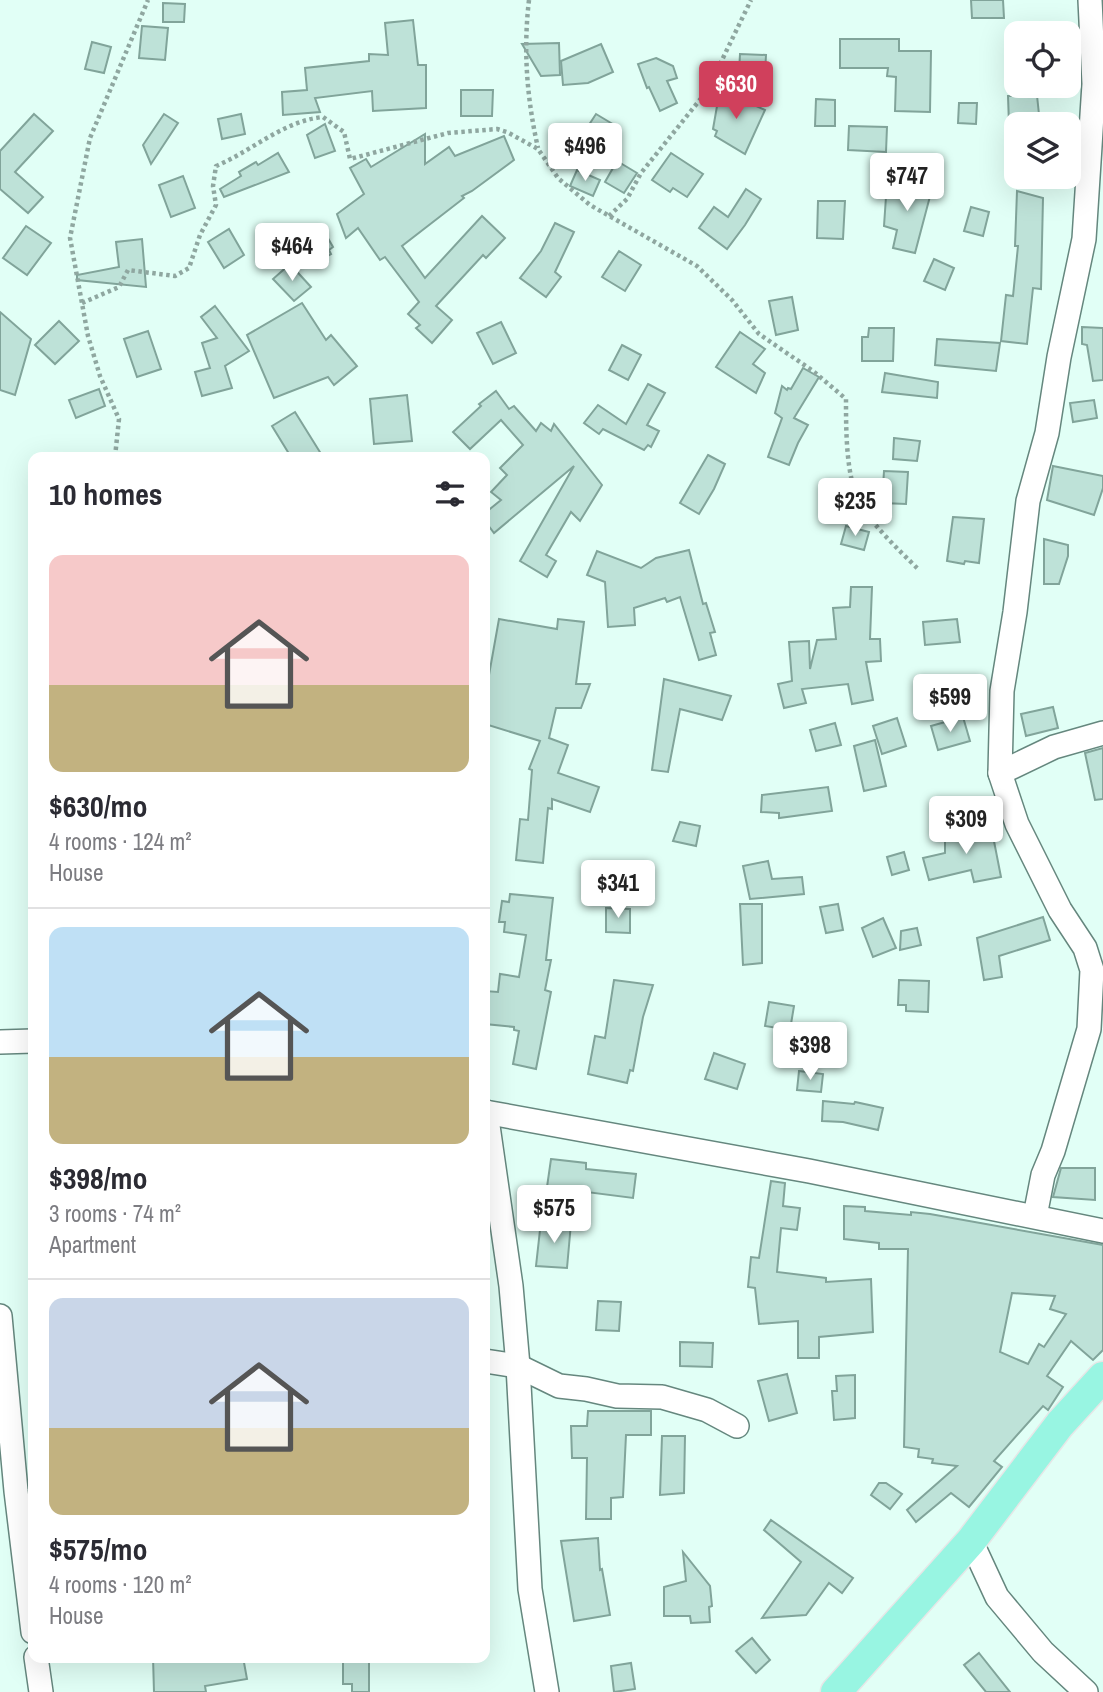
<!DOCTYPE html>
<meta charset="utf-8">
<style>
body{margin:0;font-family:"Archivo Narrow",sans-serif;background:#f7f7f7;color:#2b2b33;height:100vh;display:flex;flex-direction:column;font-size:26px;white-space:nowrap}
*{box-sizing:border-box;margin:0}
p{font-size:23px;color:#7c7c81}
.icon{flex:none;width:38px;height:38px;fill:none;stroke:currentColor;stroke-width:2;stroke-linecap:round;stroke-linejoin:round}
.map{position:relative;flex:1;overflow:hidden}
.sheet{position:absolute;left:28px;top:452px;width:462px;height:1211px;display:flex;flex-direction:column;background:#fff;border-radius:14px;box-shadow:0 7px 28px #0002}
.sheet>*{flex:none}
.buttons{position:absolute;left:1004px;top:21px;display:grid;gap:14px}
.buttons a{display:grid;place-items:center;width:77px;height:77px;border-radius:14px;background:#fff;box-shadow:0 7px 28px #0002;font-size:35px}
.price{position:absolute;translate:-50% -60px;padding:0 16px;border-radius:7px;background:#fff;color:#222;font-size:23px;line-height:46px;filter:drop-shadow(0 2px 4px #0008)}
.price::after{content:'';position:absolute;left:50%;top:42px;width:21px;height:16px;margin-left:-10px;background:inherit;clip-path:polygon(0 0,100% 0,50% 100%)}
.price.current{background:#d0405c;color:#fff}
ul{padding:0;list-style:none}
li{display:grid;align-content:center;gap:14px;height:371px;padding:0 21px}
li+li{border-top:2px solid #e1e1e2}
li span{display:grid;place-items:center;height:217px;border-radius:14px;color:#555}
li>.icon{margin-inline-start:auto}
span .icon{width:126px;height:126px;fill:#fffc;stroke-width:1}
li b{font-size:30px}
h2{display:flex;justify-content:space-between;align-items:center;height:84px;padding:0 21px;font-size:30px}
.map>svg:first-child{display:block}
</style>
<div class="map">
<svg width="1103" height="1692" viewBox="0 0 1103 1692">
<rect width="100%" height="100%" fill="#e1fff6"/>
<g fill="#bee2d8" stroke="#81a49a" stroke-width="2" fill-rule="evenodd">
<polygon points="971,0 1003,0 1004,18 972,18"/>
<polygon points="163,3 185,4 184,22 163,22"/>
<polygon points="413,20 418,65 426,65 426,108 373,111 372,91 315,98 320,112 283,115 282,92 307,90 305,68 369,61 369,54 388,55 385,23"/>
<polygon points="142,26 168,28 165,60 139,58"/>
<polygon points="840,39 899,39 899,51 931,51 930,112 895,111 896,77 887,76 888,68 840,68"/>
<polygon points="92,42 111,47 104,73 85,69"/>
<polygon points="559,43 560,75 541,76 522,44"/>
<polygon points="601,44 613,72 588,83 563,85 561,61"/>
<polygon points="740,54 766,55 765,73 739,72"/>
<polygon points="656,58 673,66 677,78 667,81 677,103 660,111 649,87 647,88 638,64"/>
<polygon points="1010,86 1036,86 1040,124 1009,124 1008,96 1011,96"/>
<polygon points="720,89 765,110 745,154 715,136 717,131 713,129"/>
<polygon points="461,90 493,90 492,116 461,116"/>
<polygon points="816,99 835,100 835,126 815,126"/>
<polygon points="959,103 977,103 976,124 958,123"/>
<polygon points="34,114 53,131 15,172 43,197 28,213 0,189 0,151"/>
<polygon points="164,114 178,123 151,164 143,145"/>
<polygon points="241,114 245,134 222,139 218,119"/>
<polygon points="596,114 616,126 606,144 585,131"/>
<polygon points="325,124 335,151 315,158 307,135"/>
<polygon points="849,126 887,127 886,152 848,150"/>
<polygon points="425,134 425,164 449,147 455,156 504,136 514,160 472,191 462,196 464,198 402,246 425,278 482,216 505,238 486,258 483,255 436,306 452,320 432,343 416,328 420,325 408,314 419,302 385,257 380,260 358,228 346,238 337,214 364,194 350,168 366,159 371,167"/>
<polygon points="278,153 289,172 224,197 220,189 241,176 239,172 256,162 258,165"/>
<polygon points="671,153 703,174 687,197 673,188 670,192 652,180"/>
<polygon points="617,161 637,173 624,193 605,182"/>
<polygon points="577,170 600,180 593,196 570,186"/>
<polygon points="183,176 195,208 171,217 159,185"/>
<polygon points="887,182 933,185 915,253 893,248 897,230 884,226"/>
<polygon points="746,189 761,199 745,225 727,249 699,228 714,207 728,217"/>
<polygon points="1017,191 1043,198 1041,289 1033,288 1027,344 1001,341 1006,295 1013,296 1018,246 1015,246"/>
<polygon points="818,201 845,201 843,239 817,238"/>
<polygon points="971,207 989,212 983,236 964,231"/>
<polygon points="555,223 574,232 555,272 561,277 546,297 520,278 541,251"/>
<polygon points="26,226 51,243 27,275 3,258"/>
<polygon points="229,229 244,255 224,268 208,242"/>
<polygon points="325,233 333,247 329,250 331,254 308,267 297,247"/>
<polygon points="142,239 146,287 77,280 77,275 119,267 116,242"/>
<polygon points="619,251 641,265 625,291 602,277"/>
<polygon points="934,259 954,268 945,290 924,281"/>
<polygon points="290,264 311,287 294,301 273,279"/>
<polygon points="792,297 798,330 776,335 769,301"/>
<polygon points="302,303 326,340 331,335 357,366 334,385 328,377 274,398 247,335"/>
<polygon points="215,306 249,351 225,366 232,388 202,396 195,372 210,368 202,343 217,338 201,317"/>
<polygon points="0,312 31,339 15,395 0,390"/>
<polygon points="59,321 79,341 55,364 35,345"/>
<polygon points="501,322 516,353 493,364 477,333"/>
<polygon points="1082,327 1103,328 1103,380 1093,381 1087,345 1082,344"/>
<polygon points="869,328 894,328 893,361 862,361 862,337 868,337"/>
<polygon points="148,331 161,369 137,377 124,339"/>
<polygon points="740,332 765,349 753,364 765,373 756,393 716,367"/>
<polygon points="937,339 1000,343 996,371 935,365"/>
<polygon points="622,345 641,355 628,380 609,370"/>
<polygon points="803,368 819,377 794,418 808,425 798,443 789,465 768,457 782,418 775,413 782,386 787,390 788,388 791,389"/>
<polygon points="885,373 938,382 937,398 882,392"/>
<polygon points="648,384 665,393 647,425 659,431 651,447 648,445 644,450 603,429 599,434 584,423 598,405 626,424"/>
<polygon points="99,389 105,406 76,418 69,400"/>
<polygon points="496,391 509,409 514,406 536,431 541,423 551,431 554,424 602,485 580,521 571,512 546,555 556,561 547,577 520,561 574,466 494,533 485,521 485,513 501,500 491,492 507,475 500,468 523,445 501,420 470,449 453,432 481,406 479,404"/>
<polygon points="407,395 412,441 374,444 370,399"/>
<polygon points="1094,400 1097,418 1073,422 1070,403"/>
<polygon points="295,412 323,457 291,457 272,426"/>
<polygon points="894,438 920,441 917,461 893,459"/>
<polygon points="708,455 725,464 714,489 699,514 680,503"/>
<polygon points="1053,466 1103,476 1103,488 1094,515 1047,500"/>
<polygon points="884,471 908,472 906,504 882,503"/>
<polygon points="953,517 984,519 979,563 965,561 964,564 947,561"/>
<polygon points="846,526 869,532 864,550 841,544"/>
<polygon points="1044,539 1068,545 1068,556 1059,584 1044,584"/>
<polygon points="689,550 703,604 706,603 715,632 710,633 716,655 699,660 680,597 667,602 665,598 634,608 635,625 608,627 605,582 587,575 597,551 641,568 656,558"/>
<polygon points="851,587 872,587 870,639 880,639 881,661 866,662 873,700 852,704 848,684 802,689 806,703 784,708 778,684 792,681 789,642 809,641 810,669 817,640 836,639 833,608 850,607"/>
<polygon points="499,619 557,629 558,619 584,622 576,684 590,684 581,708 556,708 549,738 568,745 558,773 599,787 590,812 552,799 552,809 548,808 543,863 516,860 520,819 528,820 532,770 529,769 540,741 485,724 485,674 489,675"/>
<polygon points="957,619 960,642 925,645 923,622"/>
<polygon points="664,679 731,696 722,720 680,709 668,772 652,770"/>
<polygon points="1053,707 1058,728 1026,736 1021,714"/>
<polygon points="963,717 970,741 938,750 931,726"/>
<polygon points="897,718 906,746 882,754 873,726"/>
<polygon points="835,723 841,745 816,751 810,730"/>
<polygon points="875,740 886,786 864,791 854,746"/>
<polygon points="1103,748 1103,799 1095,800 1085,753"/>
<polygon points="828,787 832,811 779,818 779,813 761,812 762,795"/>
<polygon points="680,822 700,826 696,846 673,841"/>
<polygon points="945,829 992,831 1001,877 974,882 971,870 929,880 923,858 945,853"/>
<polygon points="904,852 909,870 892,875 887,857"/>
<polygon points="768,861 772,879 802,877 804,894 750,899 743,866"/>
<polygon points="510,894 553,898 546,960 551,960 545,990 551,992 536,1069 513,1064 519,1031 514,1030 514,1027 485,1024 485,991 498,992 500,974 519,977 526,935 504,932 505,922 499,922 502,901 509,902"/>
<polygon points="740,904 762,904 762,963 743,965"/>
<polygon points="838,904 843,930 826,933 820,907"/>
<polygon points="606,908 630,909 630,933 606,932"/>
<polygon points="1043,917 1050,940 999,956 1002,977 984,980 977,938"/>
<polygon points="883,918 896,948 873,957 862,928"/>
<polygon points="917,928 921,945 900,950 901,931"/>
<polygon points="614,980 653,985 643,1017 633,1071 630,1070 627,1083 588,1074 595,1036 605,1038"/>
<polygon points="899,980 929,981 928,1012 906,1011 906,1005 898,1005"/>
<polygon points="769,1002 794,1006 790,1030 765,1026"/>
<polygon points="714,1053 745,1064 737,1089 705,1079"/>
<polygon points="799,1071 823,1074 821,1092 797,1090"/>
<polygon points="823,1101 854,1104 855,1102 883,1108 878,1130 843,1122 822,1121"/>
<polygon points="551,1159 586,1163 586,1169 636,1174 633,1198 547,1187"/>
<polygon points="1061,1168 1095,1168 1095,1200 1053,1197"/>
<polygon points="771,1181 785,1183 783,1206 800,1208 797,1230 781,1228 777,1272 826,1278 826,1282 871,1279 873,1332 819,1337 819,1358 798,1358 798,1321 759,1324 755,1288 748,1287 751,1257 759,1258"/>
<path d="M844,1206L865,1207V1211L911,1215V1212L930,1214L1103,1245V1350L1093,1360L1071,1341L1047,1376L1063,1387L1048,1410L1043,1406L994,1461L1002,1467L969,1507L951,1493L916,1522L907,1510L957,1466L932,1463L933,1459L918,1457L919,1449L904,1447L908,1249H879V1243L844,1239ZM1012,1293L1055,1296L1050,1309L1066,1314L1044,1347L1039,1344L1028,1364L1000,1352Z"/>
<polygon points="541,1221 571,1223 567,1268 536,1266"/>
<polygon points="598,1301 621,1302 619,1331 596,1330"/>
<polygon points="680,1342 713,1343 712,1367 680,1366"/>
<polygon points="787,1374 797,1413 769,1421 758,1381"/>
<polygon points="855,1375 855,1418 834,1420 832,1391 837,1391 836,1376"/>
<polygon points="588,1411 651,1411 651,1435 626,1435 623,1497 611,1498 611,1519 586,1519 587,1458 572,1458 571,1426 587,1426"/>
<polygon points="662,1436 685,1436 684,1493 660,1495"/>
<polygon points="879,1483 886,1483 902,1494 890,1509 871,1495"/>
<polygon points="771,1520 853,1578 842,1593 829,1583 806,1615 762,1618 801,1562 764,1530"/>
<polygon points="598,1538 600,1570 602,1569 610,1615 574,1621 561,1541"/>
<polygon points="683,1552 710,1586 712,1606 709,1607 710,1622 691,1623 690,1616 664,1616 664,1587 686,1581"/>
<polygon points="752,1638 770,1660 756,1673 736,1651"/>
<polygon points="979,1653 1010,1692 986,1692 964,1665"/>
<polygon points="153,1657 184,1657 184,1660 243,1657 247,1679 205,1686 206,1692 154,1692"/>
<polygon points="343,1657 369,1657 369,1692 352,1692 352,1684 343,1684"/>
<polygon points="631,1663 635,1689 614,1692 611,1666"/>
</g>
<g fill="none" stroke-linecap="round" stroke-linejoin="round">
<defs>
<g id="minor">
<polyline points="1000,773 1054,747 1103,733"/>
<polyline points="0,1042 33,1041"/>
<polyline points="485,1112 809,1171 1103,1231"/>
<polyline points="486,1112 511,1286 518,1366 530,1589 547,1692"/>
<polyline points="1035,1216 1043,1175 1053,1151 1089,1029 1092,970 1085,948 1060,910 1017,824 1000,773 1002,691 1015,612 1028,501 1047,433 1059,357 1084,239 1094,84 1090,0"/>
<polyline points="0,1316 16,1491 33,1632"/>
<polyline points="485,1361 518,1366 559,1386 586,1389 617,1396 662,1397 707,1410 737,1426"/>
<polyline points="971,1541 997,1597 1043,1652 1086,1692"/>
<polyline points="36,1657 41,1692"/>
</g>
<polyline id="major" points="836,1692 971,1541 1060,1424 1103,1377"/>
</defs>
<use href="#minor" stroke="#65877e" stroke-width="26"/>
<use href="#major" stroke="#e6e7e7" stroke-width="33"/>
<g stroke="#8fa7a0" stroke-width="4.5" stroke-dasharray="3.5 3.5" stroke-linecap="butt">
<path d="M529,0C523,51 527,99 538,148"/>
<polyline points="609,216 627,199 641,173 707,91 751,0"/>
<path d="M82,303L119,287L128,270L175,276L189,268L200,235L216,205L213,186L216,166C252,151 283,121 323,117L344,132L350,159L448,133L497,129L507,132L538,149L558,178L590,205L697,266L732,300L759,334L813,371L846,399C846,428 846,465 855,492C862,516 900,551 918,569"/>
<polyline points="115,457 119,419 100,376 88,336 70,238 90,138 148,0"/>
</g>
<use href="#minor" stroke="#fff" stroke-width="23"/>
<use href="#major" stroke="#98f5e2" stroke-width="30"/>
</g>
</svg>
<div class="buttons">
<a><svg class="icon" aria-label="locate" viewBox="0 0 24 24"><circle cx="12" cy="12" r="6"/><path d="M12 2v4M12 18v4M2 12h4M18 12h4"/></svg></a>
<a><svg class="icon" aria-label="layers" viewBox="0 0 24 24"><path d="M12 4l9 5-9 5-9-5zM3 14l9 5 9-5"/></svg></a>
</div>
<b class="price current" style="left:736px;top:121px">$630</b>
<b class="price" style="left:585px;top:183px">$496</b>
<b class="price" style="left:907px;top:213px">$747</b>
<b class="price" style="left:292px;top:283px">$464</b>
<b class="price" style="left:855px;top:538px">$235</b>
<b class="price" style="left:950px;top:734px">$599</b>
<b class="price" style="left:966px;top:856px">$309</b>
<b class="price" style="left:618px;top:920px">$341</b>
<b class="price" style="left:810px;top:1082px">$398</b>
<b class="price" style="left:554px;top:1245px">$575</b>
<section class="sheet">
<h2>10 homes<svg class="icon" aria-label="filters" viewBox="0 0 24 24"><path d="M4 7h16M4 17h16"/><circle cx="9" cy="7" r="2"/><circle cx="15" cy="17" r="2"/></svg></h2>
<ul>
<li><span style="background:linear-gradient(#f6c9c9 60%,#c2b280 0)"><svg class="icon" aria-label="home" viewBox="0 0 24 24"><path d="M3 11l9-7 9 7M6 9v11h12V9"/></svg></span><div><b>$630/mo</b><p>4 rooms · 124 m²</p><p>House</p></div></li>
<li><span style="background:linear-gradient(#bfe0f5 60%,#c2b280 0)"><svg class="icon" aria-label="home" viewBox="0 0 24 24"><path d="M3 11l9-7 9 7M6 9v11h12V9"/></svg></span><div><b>$398/mo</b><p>3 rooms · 74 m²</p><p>Apartment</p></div></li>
<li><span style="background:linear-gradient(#c9d6e8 60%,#c2b280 0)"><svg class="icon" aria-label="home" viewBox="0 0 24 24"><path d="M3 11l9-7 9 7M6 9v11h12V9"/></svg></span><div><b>$575/mo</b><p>4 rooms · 120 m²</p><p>House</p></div></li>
</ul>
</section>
</div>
